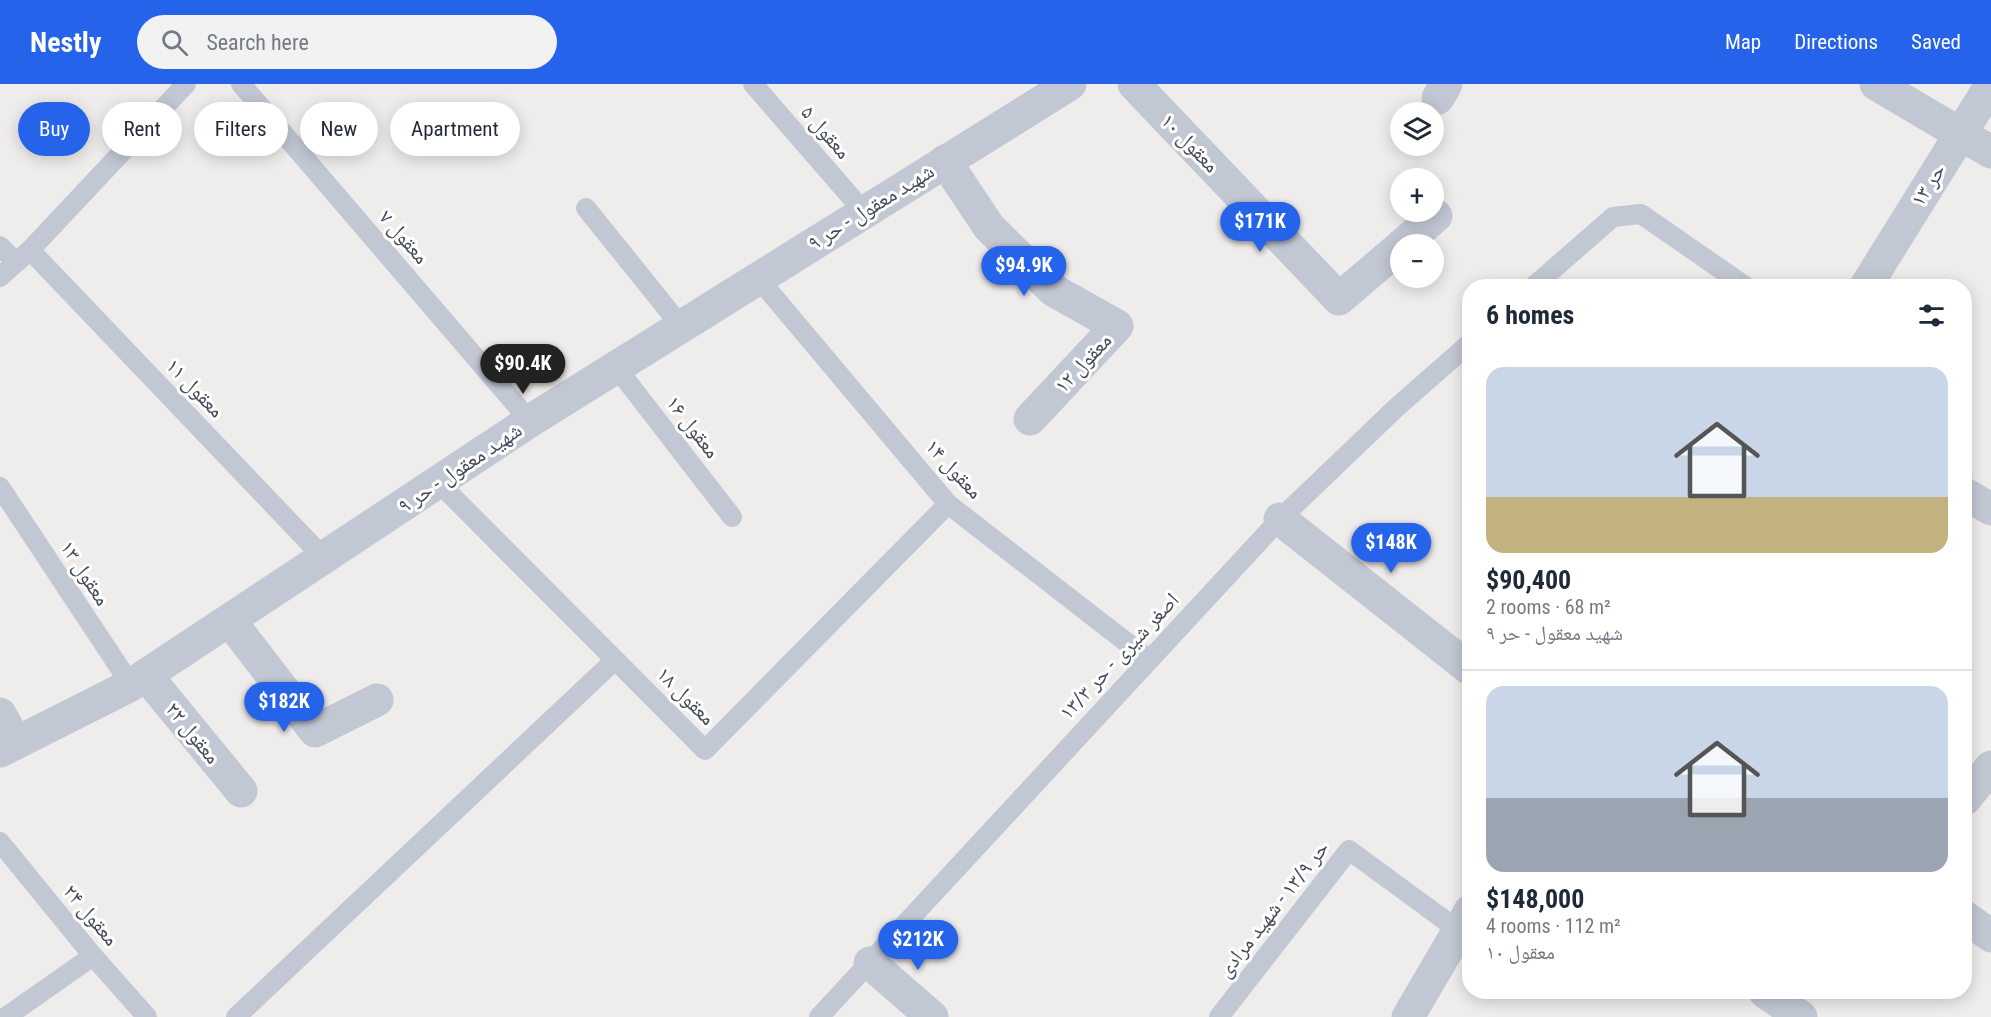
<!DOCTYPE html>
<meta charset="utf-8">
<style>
body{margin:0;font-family:"Roboto Condensed","Noto Naskh Arabic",sans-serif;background:#f2f2f3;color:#1f2937;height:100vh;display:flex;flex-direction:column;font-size:22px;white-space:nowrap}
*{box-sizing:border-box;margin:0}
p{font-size:20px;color:#747a83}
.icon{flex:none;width:33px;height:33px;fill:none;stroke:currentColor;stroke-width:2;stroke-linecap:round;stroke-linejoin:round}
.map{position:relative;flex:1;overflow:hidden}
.details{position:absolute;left:1462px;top:195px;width:510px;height:720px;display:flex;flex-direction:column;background:#fff;border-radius:24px;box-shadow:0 3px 15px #0003}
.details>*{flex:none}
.hud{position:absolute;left:18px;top:18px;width:570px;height:54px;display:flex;gap:12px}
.tools{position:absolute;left:1390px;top:18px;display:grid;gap:12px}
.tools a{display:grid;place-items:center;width:54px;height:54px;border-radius:50%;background:#fff;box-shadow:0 3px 15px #0003;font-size:30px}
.price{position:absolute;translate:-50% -51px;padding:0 14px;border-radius:21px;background:#2563eb;color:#fff;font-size:20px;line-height:39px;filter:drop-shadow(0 2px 3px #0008)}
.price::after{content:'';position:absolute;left:50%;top:36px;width:18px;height:14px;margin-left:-9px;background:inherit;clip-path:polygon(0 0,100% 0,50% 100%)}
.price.active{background:#222;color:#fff}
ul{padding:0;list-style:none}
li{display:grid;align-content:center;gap:12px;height:318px;padding:0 24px}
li+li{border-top:2px solid #e0e1e3}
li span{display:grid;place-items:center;height:186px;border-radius:18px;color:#555}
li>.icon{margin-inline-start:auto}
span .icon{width:108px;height:108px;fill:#fffc;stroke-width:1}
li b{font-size:26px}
h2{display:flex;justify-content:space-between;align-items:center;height:72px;padding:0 24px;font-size:26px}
.chip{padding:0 21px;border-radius:27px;background:#fff;box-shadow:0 3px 15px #0003;font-size:21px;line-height:54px}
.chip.active{background:#2563eb;color:#fff}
header{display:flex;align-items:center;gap:36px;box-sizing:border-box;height:84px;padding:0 30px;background:#2563eb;color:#fff}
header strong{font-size:28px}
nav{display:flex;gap:33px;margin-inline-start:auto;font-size:21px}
.search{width:420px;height:54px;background:#f2f2f3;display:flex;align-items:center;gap:15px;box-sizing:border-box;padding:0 21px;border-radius:33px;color:#747a83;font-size:22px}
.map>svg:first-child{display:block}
</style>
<header>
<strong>Nestly</strong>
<div class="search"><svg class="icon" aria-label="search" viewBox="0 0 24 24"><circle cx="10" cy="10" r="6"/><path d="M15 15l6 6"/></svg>Search here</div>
<nav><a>Map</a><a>Directions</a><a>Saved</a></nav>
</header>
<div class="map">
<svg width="1991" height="933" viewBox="0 0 1991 933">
<rect width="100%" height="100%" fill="#efedec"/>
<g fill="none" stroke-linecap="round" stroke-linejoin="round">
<g stroke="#c2c7d4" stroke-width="20">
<polyline points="241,0 530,337"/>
<polyline points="753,0 864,128"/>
<polyline points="586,124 681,242"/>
<polyline points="0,162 16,178"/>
<polyline points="30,166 325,475"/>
<polyline points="0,193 30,166 186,0"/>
<polyline points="758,194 948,420 1148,575"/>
<polyline points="1534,202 1613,133 1641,130 1745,202"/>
<polyline points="616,283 732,433"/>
<polyline points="439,399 705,666 948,420"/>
<polyline points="0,403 131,601"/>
<polyline points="0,758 93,872 147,933"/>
<polyline points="6,933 93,872"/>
<polyline points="236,933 615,576"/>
<polyline points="819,933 1280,435 1397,323 1470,259"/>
<polyline points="1219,933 1349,766 1458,846"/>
</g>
<g stroke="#c2c7d4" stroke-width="33">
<polyline points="1134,0 1339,215 1401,162"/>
<polyline points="1876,0 1991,68"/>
<polyline points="1438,14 1446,0"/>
<polyline points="945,77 989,143 1053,206 1117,242 1030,335"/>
<polyline points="1403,160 1436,132"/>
<polyline points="1866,202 1991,1"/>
<polyline points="1965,410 1991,425"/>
<polyline points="1280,435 1470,585"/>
<polyline points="230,537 315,647 377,616"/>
<polyline points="146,591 241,707"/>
<polyline points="0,630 16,659"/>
<polyline points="0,667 131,601 530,337 1070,0"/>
<polyline points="1965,715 1991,683"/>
<polyline points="1965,833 1991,852"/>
<polyline points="870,879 932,933"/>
<polyline points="1765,908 1801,933"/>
<polyline points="1408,933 1470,827"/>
</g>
</g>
<g text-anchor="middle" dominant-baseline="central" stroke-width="6" stroke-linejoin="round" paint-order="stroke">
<g font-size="21" fill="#454a59" stroke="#fff">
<text transform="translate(826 48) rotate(49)">معقول ۵</text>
<text transform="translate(1190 59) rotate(46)">معقول ۱۰</text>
<text transform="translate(1928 101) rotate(-58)">حر ۱۳</text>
<text transform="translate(871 123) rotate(-32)">شهید معقول - حر ۹</text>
<text transform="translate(404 153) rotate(49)">معقول ۷</text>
<text transform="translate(1083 279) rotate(-47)">معقول ۱۲</text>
<text transform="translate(195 304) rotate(46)">معقول ۱۱</text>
<text transform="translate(693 343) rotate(52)">معقول ۱۶</text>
<text transform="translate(460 384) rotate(-34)">شهید معقول - حر ۹</text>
<text transform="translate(954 385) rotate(47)">معقول ۱۴</text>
<text transform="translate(85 489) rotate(57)">معقول ۱۳</text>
<text transform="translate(1119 572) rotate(-47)">اصغر شیری - حر ۱۳/۳</text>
<text transform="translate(686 612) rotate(45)">معقول ۱۸</text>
<text transform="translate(193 649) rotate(51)">معقول ۲۲</text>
<text transform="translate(1273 825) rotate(-52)">حر ۱۳/۹ - شهید مرادی</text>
<text transform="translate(91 831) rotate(50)">معقول ۲۴</text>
</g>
</g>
</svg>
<div class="tools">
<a><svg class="icon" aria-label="layers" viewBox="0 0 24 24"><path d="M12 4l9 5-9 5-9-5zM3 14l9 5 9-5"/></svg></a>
<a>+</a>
<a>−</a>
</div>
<b class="price" style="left:1260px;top:169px">$171K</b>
<b class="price" style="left:1024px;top:213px">$94.9K</b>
<b class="price active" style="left:523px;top:311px">$90.4K</b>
<b class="price" style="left:1391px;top:490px">$148K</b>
<b class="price" style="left:284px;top:649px">$182K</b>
<b class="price" style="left:918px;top:887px">$212K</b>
<div class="hud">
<a class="chip active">Buy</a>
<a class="chip">Rent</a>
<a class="chip">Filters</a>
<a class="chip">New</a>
<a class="chip">Apartment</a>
</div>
<section class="details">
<h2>6 homes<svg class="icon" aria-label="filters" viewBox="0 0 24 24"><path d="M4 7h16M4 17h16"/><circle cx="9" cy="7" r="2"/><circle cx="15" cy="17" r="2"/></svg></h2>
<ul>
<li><span style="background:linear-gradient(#c9d6e8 70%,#c2b280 0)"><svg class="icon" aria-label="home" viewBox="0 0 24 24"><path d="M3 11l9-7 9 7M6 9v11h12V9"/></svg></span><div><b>$90,400</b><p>2 rooms · 68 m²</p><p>شهید معقول - حر ۹</p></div></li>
<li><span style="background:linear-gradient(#c9d6e8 60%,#9aa5b1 0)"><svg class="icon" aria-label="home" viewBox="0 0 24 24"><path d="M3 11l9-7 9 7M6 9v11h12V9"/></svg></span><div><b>$148,000</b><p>4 rooms · 112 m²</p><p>معقول ۱۰</p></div></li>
</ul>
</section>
</div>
